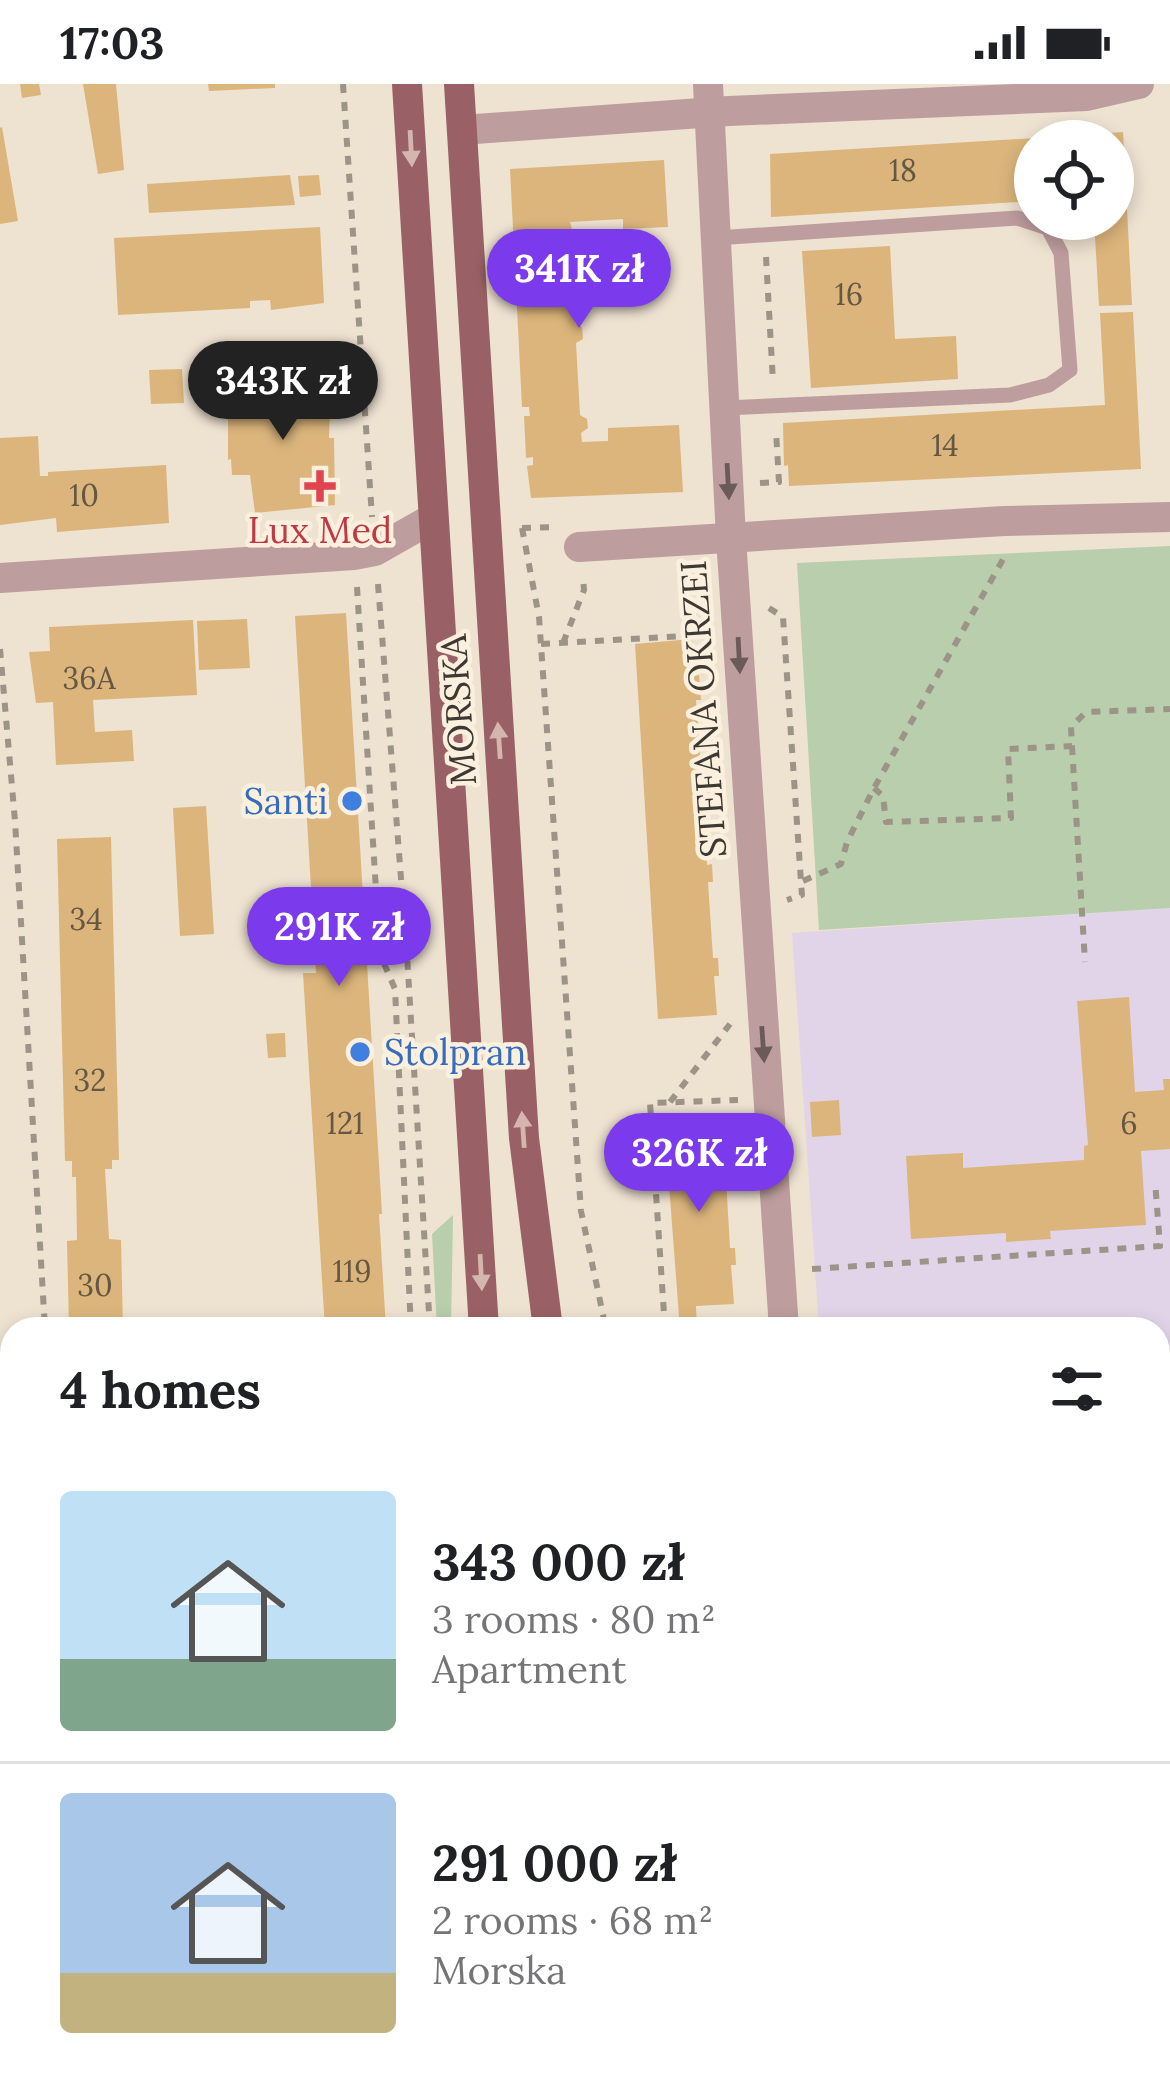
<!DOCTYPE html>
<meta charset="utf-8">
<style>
body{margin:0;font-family:Lora,serif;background:#f6f6f6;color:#202124;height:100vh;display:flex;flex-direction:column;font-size:45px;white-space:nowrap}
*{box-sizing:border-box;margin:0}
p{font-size:39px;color:#757577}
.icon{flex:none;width:66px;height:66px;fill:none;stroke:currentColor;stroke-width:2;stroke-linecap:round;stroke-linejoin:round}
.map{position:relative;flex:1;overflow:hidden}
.sheet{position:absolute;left:0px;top:1233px;width:1170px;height:771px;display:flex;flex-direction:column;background:#fff;border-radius:36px 36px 0 0;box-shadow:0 6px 18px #0003}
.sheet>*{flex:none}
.tools{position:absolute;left:1014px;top:36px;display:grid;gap:24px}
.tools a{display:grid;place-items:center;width:120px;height:120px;border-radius:50%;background:#fff;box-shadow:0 6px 18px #0003;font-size:60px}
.price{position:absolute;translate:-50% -102px;padding:0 27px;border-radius:42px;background:#7c3aed;color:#fff;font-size:39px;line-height:78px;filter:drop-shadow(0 3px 6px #0008)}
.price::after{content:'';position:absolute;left:50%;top:72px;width:36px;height:27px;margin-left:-18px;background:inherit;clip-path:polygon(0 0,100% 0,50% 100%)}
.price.current{background:#222;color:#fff}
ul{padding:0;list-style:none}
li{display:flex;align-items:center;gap:36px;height:300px;padding:0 60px}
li+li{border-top:3px solid #e0e0e0}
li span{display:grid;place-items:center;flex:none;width:336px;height:240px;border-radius:12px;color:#555}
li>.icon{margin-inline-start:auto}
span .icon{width:144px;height:144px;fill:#fffc;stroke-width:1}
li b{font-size:51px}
h2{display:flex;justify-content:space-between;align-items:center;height:144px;padding:0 60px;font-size:51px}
.status{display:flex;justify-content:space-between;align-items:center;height:84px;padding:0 60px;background:#fff;direction:ltr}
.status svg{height:33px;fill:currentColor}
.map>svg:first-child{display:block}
</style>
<div class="status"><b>17:03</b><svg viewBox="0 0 49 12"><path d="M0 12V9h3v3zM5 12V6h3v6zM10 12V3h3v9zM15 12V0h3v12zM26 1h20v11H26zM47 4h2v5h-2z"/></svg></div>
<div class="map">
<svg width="1170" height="2002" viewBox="0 0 1170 2002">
<rect width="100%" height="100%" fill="#eee2d1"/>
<polygon fill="#ded6c1" points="1158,1728 1170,1729 1170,2002 700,2002 701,1992 1158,1992"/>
<polygon fill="#e1d4e8" points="1170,824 1170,1270 1158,1270 1158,1245 819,1245 792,849"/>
<g fill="#b8ceac">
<polygon points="1170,462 1170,824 819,846 797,479"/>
<polygon points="453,1131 451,1245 437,1245 432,1150"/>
<polygon points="1170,1437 1170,1506 1158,1507 1158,1438"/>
<polygon points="1170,1740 1170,1839 1164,1839 1158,1741"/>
</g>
<g fill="#dcb57c">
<polygon points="20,0 39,0 41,11 22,14"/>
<polygon points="83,0 116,0 124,86 98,90"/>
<polygon points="208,0 275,0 275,4 209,7"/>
<polygon points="2,43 18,137 0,140 0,44"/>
<polygon points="1123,48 1132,221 1099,222 1094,135 1113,135 1113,57 1047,57 1047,53"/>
<polygon points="1035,54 1035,117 771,133 770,70"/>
<polygon points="664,76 668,143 623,145 623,135 570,138 577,164 571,168 575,239 582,243 583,255 576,259 580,331 587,335 588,344 581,349 582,358 608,357 608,344 679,341 683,408 531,414 527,382 533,381 533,373 526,374 524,332 530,332 529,323 522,323 510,85"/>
<polygon points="290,91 295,121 149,129 147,100"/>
<polygon points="319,91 321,111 300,113 298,92"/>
<polygon points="320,143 324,219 271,226 270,216 250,217 250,224 118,231 114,154"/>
<polygon points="890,162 895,255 956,252 958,295 811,304 802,167"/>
<polygon points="1133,228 1141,385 789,402 788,381 784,382 783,339 1105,321 1100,229"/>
<polygon points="182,285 184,319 151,320 149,286"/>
<polygon points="331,295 329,354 334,354 335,421 255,429 250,391 232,391 231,375 228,376 228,335 211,325 225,312 247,305 248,300"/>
<polygon points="38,352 40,392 48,392 48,388 166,381 169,439 57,448 56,434 0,441 0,354"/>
<polygon points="346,529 382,1130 379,1130 386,1245 325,1245 303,889 316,889 295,532"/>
<polygon points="247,535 250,584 199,586 197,537"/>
<polygon points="193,536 197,611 93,616 95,648 132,646 134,677 56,681 53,618 36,619 29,568 50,567 49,543"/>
<polygon points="692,555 694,592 699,591 700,603 701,616 696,616 701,686 705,686 707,703 702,703 707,781 712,780 713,798 708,798 713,874 718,874 719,892 714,892 717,931 658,935 635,560"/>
<polygon points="206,722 214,850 180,852 173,724"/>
<polygon points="111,753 119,1076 112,1076 112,1085 105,1085 109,1155 121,1156 123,1245 69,1245 67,1157 77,1156 76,1093 72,1093 72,1077 65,1077 57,755"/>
<polygon points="1129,913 1135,1008 1164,1006 1163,995 1170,995 1170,1065 1141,1067 1146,1141 1050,1147 1051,1155 1006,1158 1006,1149 911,1155 906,1072 963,1069 963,1084 1084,1076 1084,1062 1088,1061 1077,917"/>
<polygon points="285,949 286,973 268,974 266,950"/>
<polygon points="839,1016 841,1051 812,1053 810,1018"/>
<polygon points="721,1032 724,1069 728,1069 728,1078 725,1078 730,1164 735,1164 736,1181 731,1181 734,1220 696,1222 697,1245 680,1245 664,1035"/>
<polygon points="1170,1295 1170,1354 1158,1355 1158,1296"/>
<polygon points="1158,1584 1170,1584 1170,1623 1158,1624"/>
<polygon points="61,1992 119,1992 119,2002 60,2002"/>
<polygon points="354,1992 416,1992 416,2002 355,2002"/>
<polygon points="805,1992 1157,1992 1158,2002 805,2002"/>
</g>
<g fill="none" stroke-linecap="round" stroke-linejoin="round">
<g stroke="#9d9488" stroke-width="6" stroke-dasharray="9 9" stroke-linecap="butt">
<polyline points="343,0 372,433"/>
<polyline points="766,173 773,298"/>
<polyline points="760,399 779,398 776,347"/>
<polyline points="522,444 539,533 581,1127 606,1245"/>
<polyline points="522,444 554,443"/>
<polyline points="378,500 407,871 430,1245"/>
<polyline points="357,503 380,870 395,905 411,1245"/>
<polyline points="769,524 783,533 801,798 802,811 787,816"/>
<polyline points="563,559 584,506 583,494"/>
<polyline points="541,560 705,551"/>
<polyline points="0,565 15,737 45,1245"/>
<polyline points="1072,662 1085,878"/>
<polyline points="874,704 883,712 886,738 1011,734 1008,665 1072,662 1071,643 1086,628 1170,625"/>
<polyline points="803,797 841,780 847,758 874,704 1006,470"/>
<polyline points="670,1018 730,940"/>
<polyline points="812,1185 1160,1162 1155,1097"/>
<polyline points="665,1245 650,1019 738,1016"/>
<polyline points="1158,1375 1170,1374"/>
<polyline points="1158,1406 1170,1405"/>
<polyline points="1158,1510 1170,1509"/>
<polyline points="1158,1547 1170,1546"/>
<polyline points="1158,1718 1170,1721"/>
<polyline points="143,1992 143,2002"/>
<polyline points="443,1992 444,2002"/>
<polyline points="462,1992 463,2002"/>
<polyline points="772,1992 781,2002"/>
<polyline points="675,2002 676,1992"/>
</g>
<g stroke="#be9d9e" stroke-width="15">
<polyline points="716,154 1017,134 1048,144 1061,169 1070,286 1049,301 1010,311 725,324"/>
<polyline points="1158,1860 1170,1860"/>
</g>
<g stroke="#be9d9e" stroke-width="30">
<polyline points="708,0 731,454 784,1245"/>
<polyline points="462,46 729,27 1087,12 1139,0"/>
<polyline points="579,463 1004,437 1170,433"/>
<polyline points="0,494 354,471 375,467 433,434"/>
<polyline points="0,1378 5,1634 3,2002"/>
<polyline points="1158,1681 1170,1680"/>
</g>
<g stroke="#996165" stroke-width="30">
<polyline points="407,0 484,1245"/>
<polyline points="459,0 524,1054 548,1245"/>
<polyline points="530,1992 530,2002"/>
<polyline points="614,2002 614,1992"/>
</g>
</g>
<defs><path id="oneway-solid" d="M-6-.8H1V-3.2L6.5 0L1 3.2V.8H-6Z" transform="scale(3)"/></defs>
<g fill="#d4b6ae">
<use href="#oneway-solid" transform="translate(411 64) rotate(87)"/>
<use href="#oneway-solid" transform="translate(499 657) rotate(-94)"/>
<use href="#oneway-solid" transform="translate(523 1046) rotate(-94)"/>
<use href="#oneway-solid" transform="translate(481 1188) rotate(87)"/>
</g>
<g fill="#6a5b58">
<use href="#oneway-solid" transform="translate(728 397) rotate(87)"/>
<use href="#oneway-solid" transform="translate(739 571) rotate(87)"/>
<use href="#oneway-solid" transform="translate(763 960) rotate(86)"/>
</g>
<path fill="#e0444e" stroke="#fbefde" stroke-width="4.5" d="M314 384h12v12h12v12h-12v12h-12v-12h-12v-12h12z"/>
<g fill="#3f7fe0" stroke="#fbefde" stroke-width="4.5">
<circle cx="352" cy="717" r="12"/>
<circle cx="360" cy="968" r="12"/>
</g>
<g text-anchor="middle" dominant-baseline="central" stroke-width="9" stroke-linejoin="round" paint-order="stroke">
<g font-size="30" fill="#655744">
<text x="903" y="86">18</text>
<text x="849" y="210">16</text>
<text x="945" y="361">14</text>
<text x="84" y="411">10</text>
<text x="89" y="594">36A</text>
<text x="86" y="835">34</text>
<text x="90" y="996">32</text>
<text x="345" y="1039">121</text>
<text x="1129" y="1039">6</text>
<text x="352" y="1187">119</text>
<text x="95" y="1201">30</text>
</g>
<g font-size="36" fill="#be3a42" stroke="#fbefde">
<text x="320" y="446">Lux Med</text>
</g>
<g font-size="36" fill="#3d3832" stroke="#fbefde">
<text transform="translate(703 625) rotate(-94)">STEFANA OKRZEI</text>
<text transform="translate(458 626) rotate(-94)">MORSKA</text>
</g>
<g font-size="36" fill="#366cbe" stroke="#fbefde" text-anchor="end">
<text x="328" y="717">Santi</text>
<text x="384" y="968" text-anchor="start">Stolpran</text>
</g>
</g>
</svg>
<div class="tools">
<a><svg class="icon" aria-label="locate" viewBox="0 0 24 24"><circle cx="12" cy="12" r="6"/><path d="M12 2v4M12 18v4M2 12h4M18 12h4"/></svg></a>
</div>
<b class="price" style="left:579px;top:247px">341K zł</b>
<b class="price current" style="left:283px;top:359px">343K zł</b>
<b class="price" style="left:339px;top:905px">291K zł</b>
<b class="price" style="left:699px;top:1131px">326K zł</b>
<section class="sheet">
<h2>4 homes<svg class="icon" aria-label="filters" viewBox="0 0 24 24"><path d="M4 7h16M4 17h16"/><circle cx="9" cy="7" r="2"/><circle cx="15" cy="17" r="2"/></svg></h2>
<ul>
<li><span style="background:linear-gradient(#bfe0f5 70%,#7fa58c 0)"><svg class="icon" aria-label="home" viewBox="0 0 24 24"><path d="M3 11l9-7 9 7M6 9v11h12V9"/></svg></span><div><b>343 000 zł</b><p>3 rooms · 80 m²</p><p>Apartment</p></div></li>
<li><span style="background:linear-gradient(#a9c7e8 75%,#c2b280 0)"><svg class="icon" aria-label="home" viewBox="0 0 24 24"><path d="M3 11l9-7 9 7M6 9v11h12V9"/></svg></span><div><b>291 000 zł</b><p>2 rooms · 68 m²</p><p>Morska</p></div></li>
</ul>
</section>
</div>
